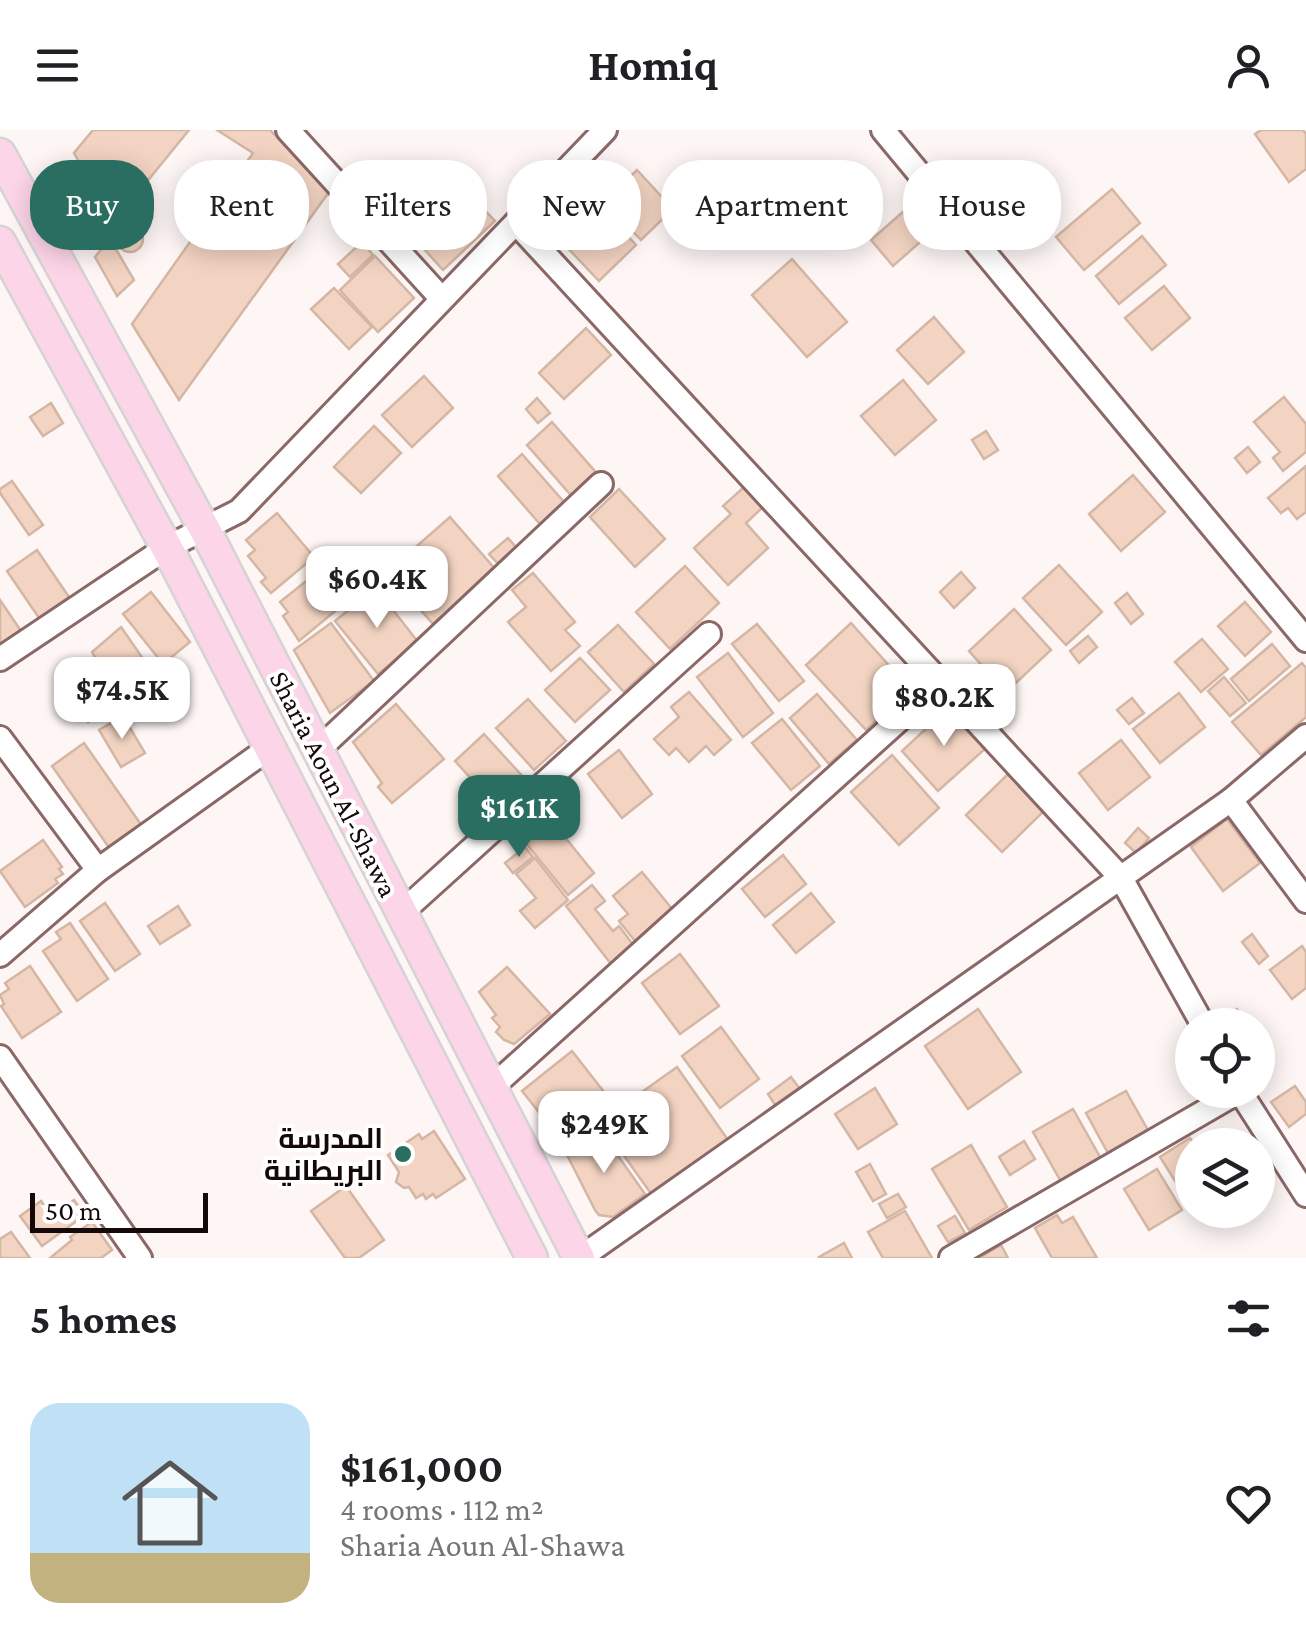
<!DOCTYPE html>
<meta charset="utf-8">
<style>
body{margin:0;font-family:"Crimson Pro",Cairo,serif;background:#f2f2f2;color:#202124;height:100vh;display:flex;flex-direction:column;font-size:38px;white-space:nowrap}
*{box-sizing:border-box;margin:0}
p{font-size:32px;color:#757577}
.icon{flex:none;width:55px;height:55px;fill:none;stroke:currentColor;stroke-width:2;stroke-linecap:round;stroke-linejoin:round}
.map{position:relative;height:1128px;overflow:hidden}
.panel{display:flex;flex-direction:column;background:#fff;flex:1}
.panel>*{flex:none}
.guide{position:absolute;left:30px;top:30px;width:1248px;height:90px;display:flex;gap:20px}
.controls{position:absolute;left:1175px;top:878px;display:grid;gap:20px}
.controls a{display:grid;place-items:center;width:100px;height:100px;border-radius:50%;background:#fff;box-shadow:0 5px 25px #0003;font-size:50px}
.scale{position:absolute;left:30px;bottom:25px;width:178px;box-sizing:border-box;padding-left:10px;border:5px solid #140808;border-top:0;font-size:28px;line-height:35px;white-space:nowrap;color:#140808;-webkit-text-stroke:8px #fff;paint-order:stroke}
.price{position:absolute;translate:-50% -85px;padding:0 22px;border-radius:20px;background:#fff;color:#222;font-size:32px;line-height:65px;filter:drop-shadow(0 2px 5px #0008)}
.price::after{content:'';position:absolute;left:50%;top:60px;width:30px;height:22px;margin-left:-15px;background:inherit;clip-path:polygon(0 0,100% 0,50% 100%)}
.price.current{background:#296e61;color:#fff}
ul{padding:0;list-style:none}
li{display:flex;align-items:center;gap:30px;height:250px;padding:0 30px}
li+li{border-top:2px solid #e0e0e0}
li span{display:grid;place-items:center;flex:none;width:280px;height:200px;border-radius:30px;color:#555}
li>.icon{margin-inline-start:auto}
span .icon{width:120px;height:120px;fill:#fffc;stroke-width:1}
li b{font-size:42px}
h2{display:flex;justify-content:space-between;align-items:center;height:120px;padding:0 30px;font-size:42px}
.pill{padding:0 35px;border-radius:40px;background:#fff;box-shadow:0 5px 25px #0003;font-size:35px;line-height:90px}
.pill.current{background:#296e61;color:#fff}
header{display:flex;justify-content:space-between;align-items:center;height:130px;padding:0 30px;background:#fff;font-size:45px;font-weight:700}
.map>svg:first-child{display:block}
</style>
<header><svg class="icon" aria-label="menu" viewBox="0 0 24 24"><path d="M4 6h16M4 12h16M4 18h16"/></svg>Homiq<svg class="icon" aria-label="person" viewBox="0 0 24 24"><circle cx="12" cy="8" r="4"/><path d="M4 21q1-7 8-7t8 7"/></svg></header>
<div class="map">
<svg width="1306" height="1128" viewBox="0 0 1306 1128">
<rect width="100%" height="100%" fill="#fef6f5"/>
<g fill="#f3d4c2" stroke="#d4b6a4" stroke-width="2.5">
<polygon points="93,0 189,0 132,70 115,57 110,63 79,32 74,23"/>
<polygon points="217,0 270,0 329,62 179,270 132,194 253,23"/>
<polygon points="1261,0 1303,0 1306,4 1306,39 1289,52 1255,4"/>
<polygon points="637,40 673,79 641,110 604,71"/>
<polygon points="462,56 495,91 443,140 415,109 436,89 433,85"/>
<polygon points="1112,59 1140,93 1084,140 1056,107"/>
<polygon points="913,73 936,98 893,136 871,110"/>
<polygon points="600,76 636,115 599,151 562,112"/>
<circle cx="130" cy="109" r="13"/>
<polygon points="1142,106 1166,135 1119,174 1096,146"/>
<polygon points="110,109 134,150 117,166 95,127"/>
<polygon points="362,112 373,125 350,147 338,134"/>
<polygon points="375,126 414,168 378,202 340,160"/>
<polygon points="792,129 847,192 807,227 752,165"/>
<polygon points="1164,156 1190,188 1152,220 1125,188"/>
<polygon points="334,158 372,197 349,219 311,179"/>
<polygon points="934,187 964,222 928,254 897,220"/>
<polygon points="586,198 611,225 564,269 539,243"/>
<polygon points="424,246 453,278 412,317 382,285"/>
<polygon points="903,250 936,290 895,325 861,286"/>
<polygon points="1284,267 1306,294 1306,322 1283,341 1273,328 1280,322 1254,292"/>
<polygon points="537,268 550,283 538,293 526,279"/>
<polygon points="51,273 63,293 43,306 30,287"/>
<polygon points="552,292 600,347 575,370 527,315"/>
<polygon points="374,296 401,323 361,363 334,337"/>
<polygon points="986,301 998,320 984,329 972,310"/>
<polygon points="1248,317 1260,332 1247,343 1235,328"/>
<polygon points="522,324 571,380 546,401 498,346"/>
<polygon points="1306,336 1306,382 1297,389 1288,378 1281,383 1268,368"/>
<polygon points="1133,345 1165,382 1121,421 1089,384"/>
<polygon points="12,351 43,395 29,405 0,363 0,359"/>
<polygon points="744,357 762,378 746,393 768,418 728,455 694,418 731,384 723,376"/>
<polygon points="619,359 665,409 635,437 590,387"/>
<polygon points="277,383 314,427 271,463 261,452 266,448 248,426 255,420 246,410"/>
<polygon points="450,387 495,439 433,494 387,442"/>
<polygon points="508,408 521,423 503,439 489,424"/>
<polygon points="37,420 69,467 39,488 7,441"/>
<polygon points="1059,435 1102,482 1066,515 1023,468"/>
<polygon points="685,436 719,473 670,519 636,482"/>
<polygon points="320,440 346,472 299,511 283,486 288,482 280,472"/>
<polygon points="961,442 975,458 954,478 940,462"/>
<polygon points="533,443 575,492 565,500 580,516 551,541 508,492 526,477 512,460"/>
<polygon points="376,458 418,512 378,544 335,491"/>
<polygon points="151,462 190,512 163,534 123,484"/>
<polygon points="1127,463 1143,484 1131,494 1115,473"/>
<polygon points="0,470 21,501 0,515"/>
<polygon points="1245,472 1271,502 1245,526 1218,496"/>
<polygon points="1014,479 1051,520 1006,562 969,521"/>
<polygon points="331,493 374,551 330,583 294,520"/>
<polygon points="851,493 910,559 866,600 806,535"/>
<polygon points="757,494 804,551 779,571 732,514"/>
<polygon points="618,495 654,534 624,562 588,522"/>
<polygon points="121,497 155,546 119,570 92,522"/>
<polygon points="1088,506 1097,517 1079,533 1070,521"/>
<polygon points="1202,509 1228,539 1201,562 1175,532"/>
<polygon points="1272,514 1290,536 1249,571 1231,549"/>
<polygon points="728,523 773,583 743,607 697,547"/>
<polygon points="580,528 610,560 575,592 545,560"/>
<polygon points="1302,533 1306,538 1306,587 1261,625 1232,592"/>
<polygon points="1224,547 1246,573 1230,586 1208,561"/>
<polygon points="94,558 108,579 88,592 73,572"/>
<polygon points="689,562 731,610 714,625 706,616 689,632 676,618 669,625 654,609 679,587 671,577"/>
<polygon points="1179,563 1205,597 1160,633 1133,599"/>
<polygon points="817,564 857,610 829,634 790,588"/>
<polygon points="1132,568 1144,583 1129,594 1117,580"/>
<polygon points="528,569 566,611 534,640 496,598"/>
<polygon points="396,574 444,629 392,673 378,657 382,653 353,612"/>
<polygon points="949,577 986,618 938,661 902,621"/>
<polygon points="123,586 145,623 121,637 99,600"/>
<polygon points="782,589 820,636 791,660 752,613"/>
<polygon points="484,604 524,648 494,674 455,631"/>
<polygon points="1121,610 1150,647 1108,680 1079,643"/>
<polygon points="84,613 142,696 110,719 52,636"/>
<polygon points="619,620 652,664 622,688 588,644"/>
<polygon points="892,625 939,678 899,715 851,662"/>
<polygon points="1008,644 1043,682 1002,722 966,685"/>
<polygon points="1227,689 1260,733 1223,761 1191,717"/>
<polygon points="551,690 594,743 568,765 525,712"/>
<polygon points="1138,698 1149,708 1136,723 1125,713"/>
<polygon points="43,710 62,737 59,739 63,744 55,749 58,753 25,777 0,741"/>
<polygon points="525,717 533,727 513,743 505,733"/>
<polygon points="783,725 806,754 765,787 742,759"/>
<polygon points="535,728 568,770 535,798 520,781 536,768 516,744"/>
<polygon points="642,742 673,780 635,811 619,791 628,784 613,766"/>
<polygon points="592,755 605,771 595,779 613,801 619,796 634,816 611,834 566,776"/>
<polygon points="811,763 834,792 796,823 773,795"/>
<polygon points="105,773 140,824 115,841 80,791"/>
<polygon points="178,776 190,795 160,814 148,796"/>
<polygon points="70,793 108,849 77,871 43,821 61,809 56,802"/>
<polygon points="1252,804 1268,826 1259,834 1242,812"/>
<polygon points="1302,816 1306,822 1306,858 1292,869 1270,840"/>
<polygon points="680,824 719,876 680,904 642,853"/>
<polygon points="30,836 61,882 22,908 1,876 4,874 0,865 9,859 5,853"/>
<polygon points="507,837 550,884 514,914 504,910 496,902 500,897 492,888 496,885 479,862"/>
<polygon points="978,879 1021,942 968,979 925,916"/>
<polygon points="1237,879 1245,889 1237,895 1222,895 1220,892"/>
<polygon points="721,897 759,949 720,978 682,926"/>
<polygon points="572,921 608,967 558,1006 522,961"/>
<polygon points="677,937 728,1010 652,1065 600,992"/>
<polygon points="791,947 803,963 779,981 768,964"/>
<polygon points="1295,956 1306,972 1306,984 1289,997 1271,972"/>
<polygon points="875,958 897,994 858,1019 835,984"/>
<polygon points="1126,961 1149,1002 1109,1025 1086,983"/>
<polygon points="1073,979 1104,1034 1064,1057 1033,1002"/>
<polygon points="599,999 645,1064 613,1087 599,1085 595,1080 566,1023"/>
<polygon points="434,1001 465,1049 436,1068 433,1064 426,1069 423,1064 416,1068 409,1057 404,1058 396,1052 399,1042 388,1025 419,1004 422,1009"/>
<polygon points="1190,1008 1195,1015 1192,1073 1190,1075 1160,1027"/>
<polygon points="1024,1011 1035,1029 1010,1045 999,1027"/>
<polygon points="971,1015 1007,1077 969,1100 932,1039"/>
<polygon points="870,1034 886,1064 873,1071 856,1042"/>
<polygon points="1157,1039 1182,1080 1149,1100 1124,1059"/>
<polygon points="346,1056 384,1110 359,1128 345,1128 311,1081"/>
<polygon points="898,1064 906,1077 887,1088 879,1074"/>
<polygon points="74,1070 85,1085 42,1116 20,1086 41,1071 52,1086"/>
<polygon points="905,1081 932,1128 883,1128 868,1102"/>
<polygon points="1057,1085 1062,1093 1073,1087 1097,1128 1052,1128 1035,1098"/>
<polygon points="955,1086 965,1103 948,1112 938,1096"/>
<polygon points="92,1092 112,1120 101,1128 50,1128 72,1110 70,1107"/>
<polygon points="11,1102 30,1128 0,1128 0,1109"/>
<polygon points="844,1113 852,1128 820,1128 819,1127"/>
<polygon points="1001,1115 1008,1128 979,1128"/>
</g>
<g fill="none" stroke-linecap="round" stroke-linejoin="round">
<defs>
<g id="minor">
<polyline points="288,0 441,168"/>
<polyline points="883,0 1306,510"/>
<polyline points="516,93 1121,748 1203,895"/>
<polyline points="0,529 166,418 239,381 605,0"/>
<polyline points="0,608 98,740"/>
<polyline points="317,621 601,354"/>
<polyline points="1231,670 1306,771"/>
<polyline points="400,784 709,504"/>
<polyline points="0,825 98,740 269,618"/>
<polyline points="0,927 140,1128"/>
<polyline points="490,959 941,552"/>
<polyline points="1239,960 1306,1065"/>
<polyline points="580,1128 1231,670 1306,606"/>
<polyline points="951,1128 1240,961"/>
</g>
<g id="major">
<polyline points="0,24 205,400 579,1128"/>
<polyline points="0,112 174,431 532,1128"/>
</g>
</defs>
<use href="#minor" stroke="#8a6867" stroke-width="28"/>
<use href="#major" stroke="#d5d3d3" stroke-width="35"/>
<use href="#minor" stroke="#fff" stroke-width="22"/>
<use href="#major" stroke="#fcd5e8" stroke-width="30"/>
</g>
<circle fill="#296e61" stroke="#fff" stroke-width="4" cx="403" cy="1024" r="10"/>
<g text-anchor="middle" dominant-baseline="central" stroke-width="8" stroke-linejoin="round" paint-order="stroke">
<g font-size="28" fill="#140808" stroke="#fff">
<text transform="translate(334 654) rotate(63)">Sharia Aoun Al-Shawa</text>
</g>
<g font-size="28" font-weight="bold" fill="#140808" stroke="#fff" text-anchor="end">
<text x="383" y="1008">المدرسة<tspan x="383" dy="32">البريطانية</tspan></text>
</g>
</g>
</svg>
<div class="controls">
<a><svg class="icon" aria-label="locate" viewBox="0 0 24 24"><circle cx="12" cy="12" r="6"/><path d="M12 2v4M12 18v4M2 12h4M18 12h4"/></svg></a>
<a><svg class="icon" aria-label="layers" viewBox="0 0 24 24"><path d="M12 4l9 5-9 5-9-5zM3 14l9 5 9-5"/></svg></a>
</div>
<div class="scale">50 m</div>
<b class="price" style="left:377px;top:501px">$60.4K</b>
<b class="price" style="left:122px;top:612px">$74.5K</b>
<b class="price" style="left:944px;top:619px">$80.2K</b>
<b class="price current" style="left:519px;top:730px">$161K</b>
<b class="price" style="left:604px;top:1046px">$249K</b>
<div class="guide">
<a class="pill current">Buy</a>
<a class="pill">Rent</a>
<a class="pill">Filters</a>
<a class="pill">New</a>
<a class="pill">Apartment</a>
<a class="pill">House</a>
</div>
</div>
<section class="panel">
<h2>5 homes<svg class="icon" aria-label="filters" viewBox="0 0 24 24"><path d="M4 7h16M4 17h16"/><circle cx="9" cy="7" r="2"/><circle cx="15" cy="17" r="2"/></svg></h2>
<ul>
<li><span style="background:linear-gradient(#bfe0f5 75%,#c2b280 0)"><svg class="icon" aria-label="home" viewBox="0 0 24 24"><path d="M3 11l9-7 9 7M6 9v11h12V9"/></svg></span><div><b>$161,000</b><p>4 rooms · 112 m²</p><p>Sharia Aoun Al-Shawa</p></div><svg class="icon" aria-label="heart" viewBox="0 0 24 24"><path d="M12 20l-8-8c-3-5 5-10 8-4 3-6 11-1 8 4z"/></svg></li>
</ul>
</section>
